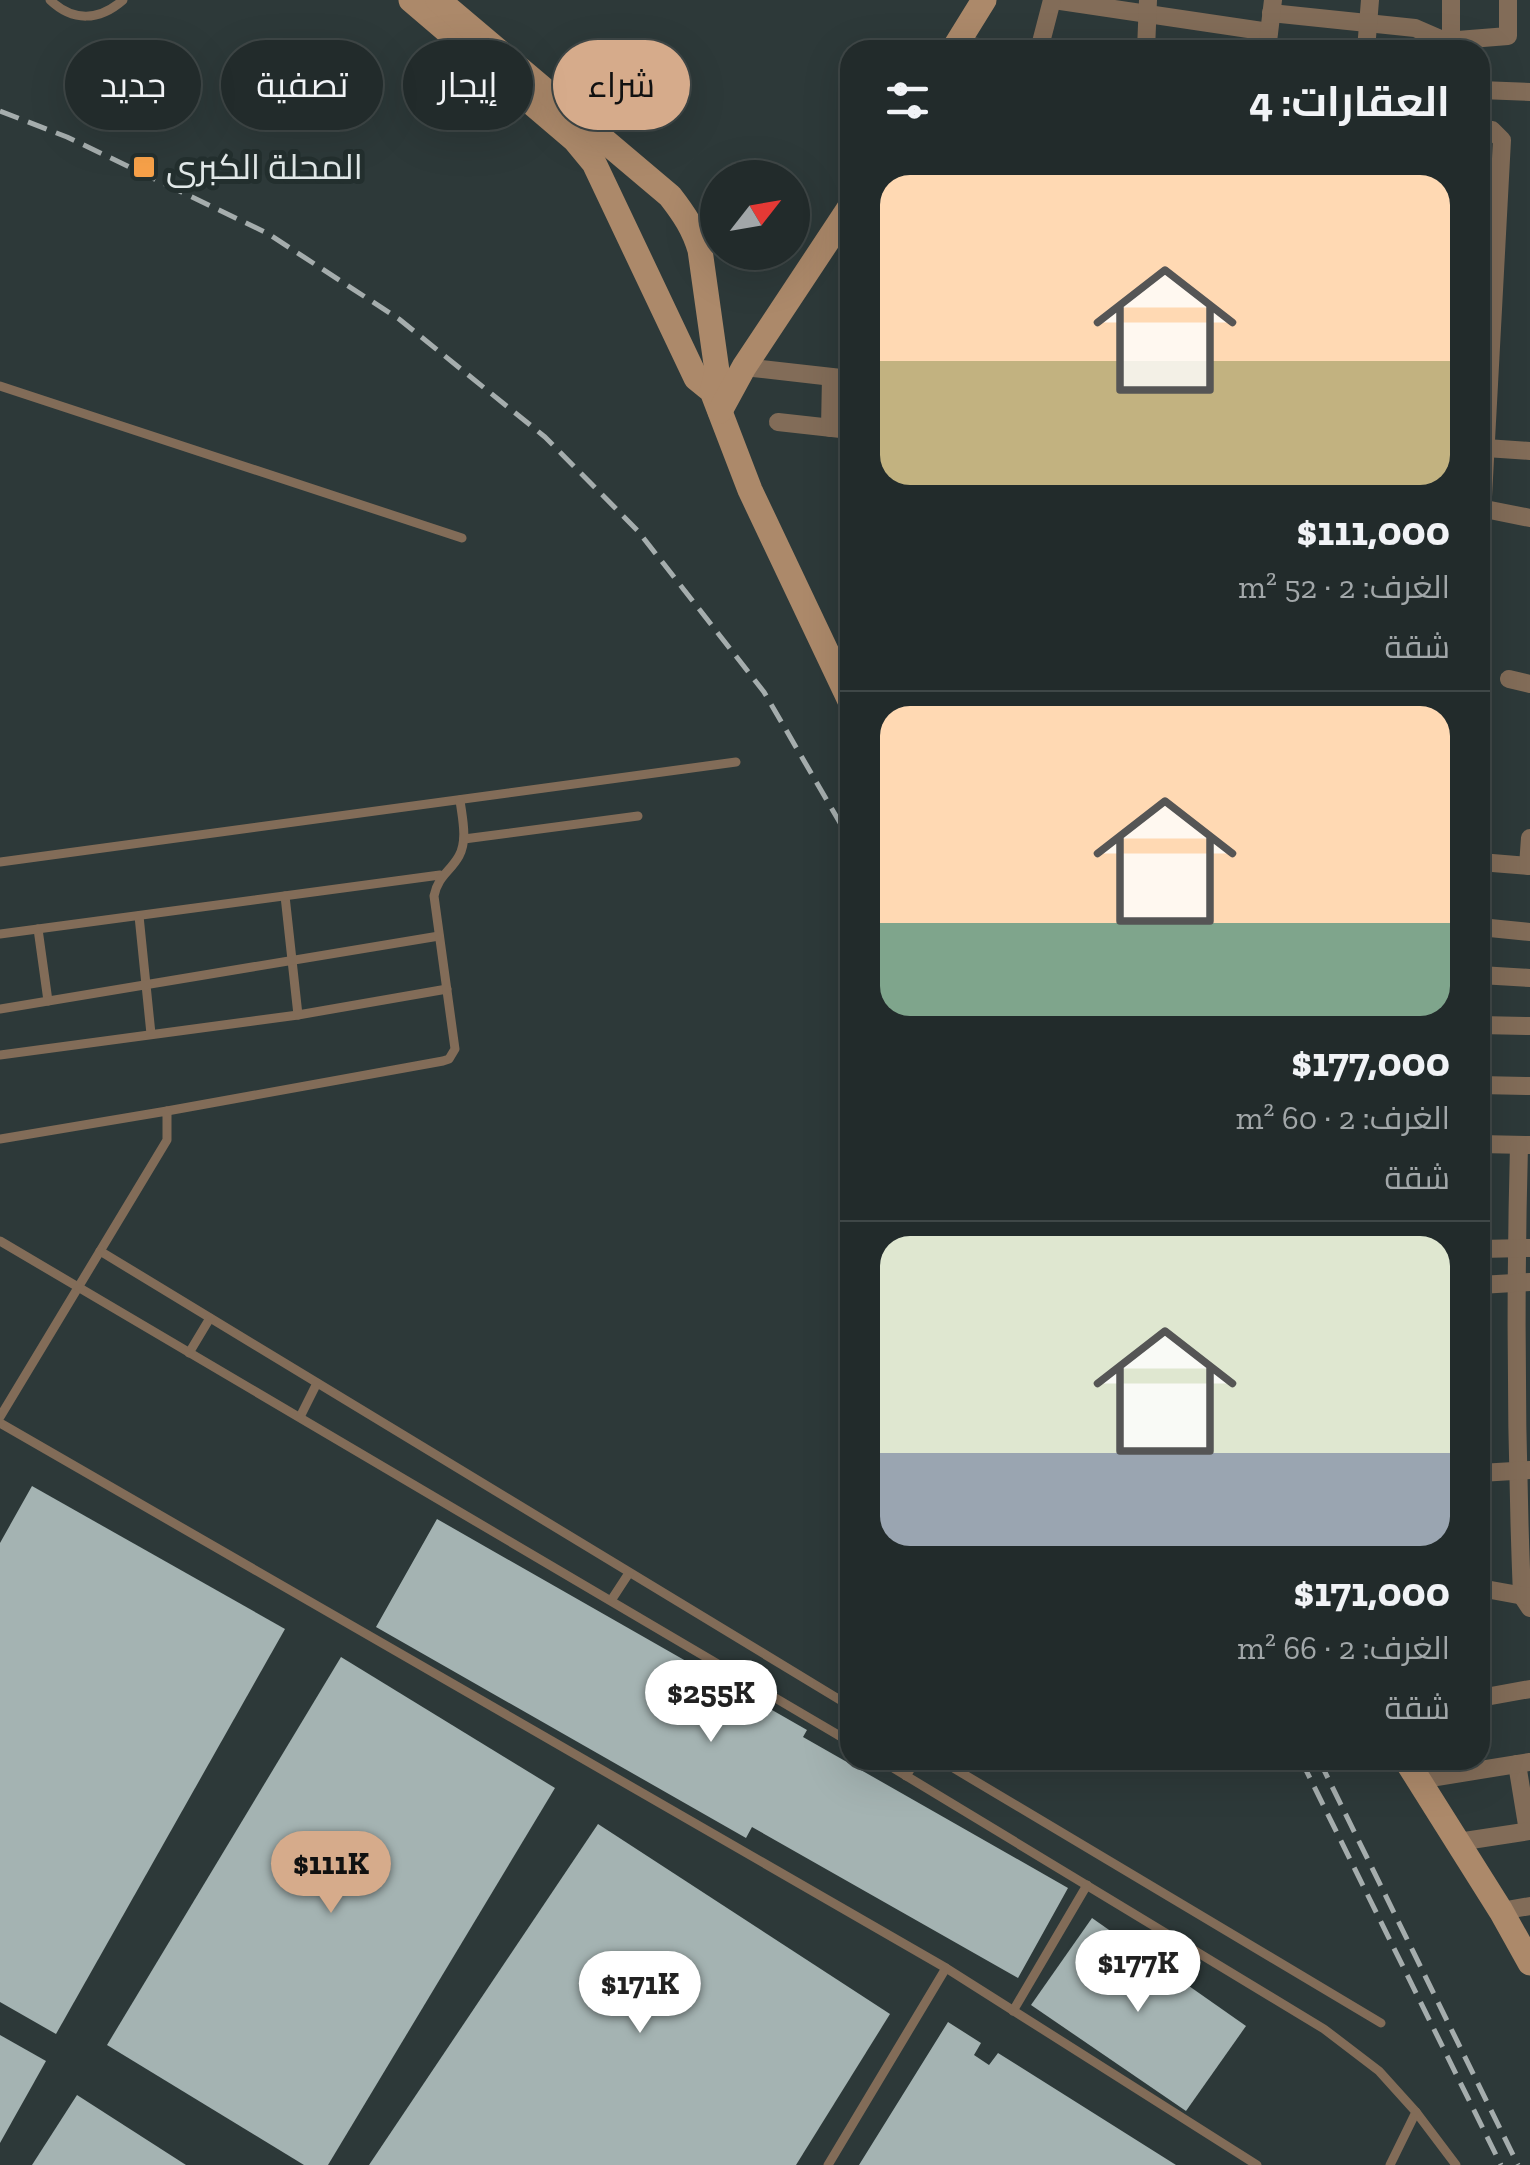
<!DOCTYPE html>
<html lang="ar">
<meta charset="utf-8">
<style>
body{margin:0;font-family:"Zilla Slab",Cairo,serif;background:#2e3737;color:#f1f3f6;direction:rtl;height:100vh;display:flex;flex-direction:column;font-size:38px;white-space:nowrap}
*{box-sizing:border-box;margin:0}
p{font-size:32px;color:#a2a7a9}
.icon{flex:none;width:55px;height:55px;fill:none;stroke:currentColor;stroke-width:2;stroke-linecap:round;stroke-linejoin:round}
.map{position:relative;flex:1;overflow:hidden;direction:ltr}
.side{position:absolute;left:840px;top:40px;width:650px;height:1730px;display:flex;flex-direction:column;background:#222b2b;border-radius:30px;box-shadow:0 10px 40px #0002,0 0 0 2px #3f4747;direction:rtl}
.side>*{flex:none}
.banner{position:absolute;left:30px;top:40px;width:660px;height:90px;direction:rtl;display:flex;gap:20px}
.needle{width:65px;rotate:59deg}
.fabs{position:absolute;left:700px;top:160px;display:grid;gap:20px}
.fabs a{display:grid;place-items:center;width:110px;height:110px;border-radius:50%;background:#222b2b;box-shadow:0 10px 40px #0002,0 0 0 2px #3f4747;font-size:50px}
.price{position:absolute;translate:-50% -85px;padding:0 22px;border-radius:35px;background:#fff;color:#222;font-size:32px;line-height:65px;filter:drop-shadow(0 2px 5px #0008)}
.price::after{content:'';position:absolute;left:50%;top:60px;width:30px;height:22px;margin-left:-15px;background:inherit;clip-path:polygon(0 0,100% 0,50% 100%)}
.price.current{background:#d6ab8b;color:#111}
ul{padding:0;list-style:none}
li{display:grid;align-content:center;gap:20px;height:530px;padding:0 40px}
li+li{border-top:2px solid #3f4747}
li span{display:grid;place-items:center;height:310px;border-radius:30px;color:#555}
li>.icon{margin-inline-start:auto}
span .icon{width:180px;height:180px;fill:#fffc;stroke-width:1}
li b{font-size:42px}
h2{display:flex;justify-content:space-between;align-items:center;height:120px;padding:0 40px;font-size:42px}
.chip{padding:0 35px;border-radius:45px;background:#222b2b;box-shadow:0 10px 40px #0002,0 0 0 2px #3f4747;font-size:35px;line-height:90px}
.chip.current{background:#d6ab8b;color:#111}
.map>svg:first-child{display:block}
</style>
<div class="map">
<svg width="1530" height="2165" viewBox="0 0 1530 2165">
<rect width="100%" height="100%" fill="#2d3939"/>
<g fill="#a4b3b2">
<polygon points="32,1486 285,1629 56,2034 0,2002 0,1543"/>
<polygon points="437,1519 807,1730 803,1737 1068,1888 1018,1978 752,1827 746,1838 376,1627"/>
<polygon points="341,1657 555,1788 328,2165 304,2165 107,2045"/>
<polygon points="598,1824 890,2014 796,2165 369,2165"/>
<polygon points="1092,1918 1246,2026 1186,2111 1031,2005"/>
<polygon points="948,2022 981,2043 974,2055 989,2065 998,2053 1176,2165 859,2165"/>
<polygon points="0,2035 46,2061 0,2143"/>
<polygon points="77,2095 186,2165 32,2165"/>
</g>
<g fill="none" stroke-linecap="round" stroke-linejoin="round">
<g stroke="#826c58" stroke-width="9">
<path d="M50,0C73,22 99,21 123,0"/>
<polyline points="0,386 462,538"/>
<polyline points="464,839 638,816"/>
<polyline points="0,862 736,762"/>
<polyline points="285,896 298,1015"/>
<polyline points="139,916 151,1034"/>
<polyline points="38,929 48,1001"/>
<polyline points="0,934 440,875"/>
<polyline points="0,1009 439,936"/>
<polyline points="0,1055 298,1015 447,989"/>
<path d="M167,1111L443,1061L449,1059L455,1049L434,896C438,876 450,872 459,856C468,840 462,817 460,800"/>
<polyline points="0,1139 167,1111 167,1140 0,1417"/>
<polyline points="0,1241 850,1742"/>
<polyline points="100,1251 850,1706"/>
<polyline points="189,1353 210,1318"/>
<polyline points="300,1417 317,1383"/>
<polyline points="0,1423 946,1968 1257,2165"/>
<polyline points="612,1599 629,1573"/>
<polyline points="880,1760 1324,2029 1379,2071 1416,2112 1390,2165"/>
<polyline points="940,1760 1381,2023"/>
<polyline points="906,1776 916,1760"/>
<polyline points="1013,2011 1087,1885"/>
<polyline points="1416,2112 1456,2165"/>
<polyline points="828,2165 946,1968"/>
</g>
<g stroke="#826c58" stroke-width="18">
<polyline points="1054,0 1269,32"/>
<polyline points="1271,13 1415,28 1445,41 1508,36 1508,0"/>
<polyline points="1451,41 1451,0"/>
<polyline points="957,45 1010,50"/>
<polyline points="1039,50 1052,0"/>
<polyline points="1146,50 1148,0"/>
<polyline points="1267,50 1273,0"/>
<polyline points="1366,50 1370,0"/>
<polyline points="1480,90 1530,92"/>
<polyline points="1480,129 1492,130 1502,140 1480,553"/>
<polyline points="744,367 850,379"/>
<polyline points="778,422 850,430"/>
<polyline points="830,428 831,377"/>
<polyline points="1486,448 1530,451"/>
<polyline points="1480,508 1530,518"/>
<polyline points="1509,679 1530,684"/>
<polyline points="1480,862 1530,866"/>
<polyline points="1528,866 1530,838"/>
<polyline points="1480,927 1530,932"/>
<polyline points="1480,975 1530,978"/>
<polyline points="1480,1025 1530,1026"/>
<polyline points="1480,1085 1530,1086"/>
<polyline points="1480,1144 1530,1145"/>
<path d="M1519,1145C1515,1296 1516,1446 1522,1596L1530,1608"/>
<polyline points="1480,1249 1530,1248"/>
<polyline points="1480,1285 1530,1282"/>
<polyline points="1480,1473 1530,1470"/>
<polyline points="1480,1588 1530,1597"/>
<polyline points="1480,1698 1530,1689"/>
<polyline points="1517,1764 1528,1831"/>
<polyline points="1418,1780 1530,1762"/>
<polyline points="1458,1842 1530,1831"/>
<polyline points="1501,1911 1530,1906"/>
</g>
<g stroke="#ac896a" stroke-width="25">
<polyline points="411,0 575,140 594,163 696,378 712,391 750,490 850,701"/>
<path d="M438,0L670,196C684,214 694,229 700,250L717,371L712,391"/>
<polyline points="953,50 984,0"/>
<polyline points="720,411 744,367 850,207"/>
<polyline points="1406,1760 1501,1911 1530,1963"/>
</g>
<g stroke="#a5adad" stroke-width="5" stroke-dasharray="20 10" stroke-linecap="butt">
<polyline points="0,111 67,137 267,233 399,319 545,437 638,531 764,692 850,840"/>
<polyline points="1301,1760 1501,2165"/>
<polyline points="1319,1760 1518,2165"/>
</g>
</g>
<rect fill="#f7a149" stroke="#232f2e" stroke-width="4" x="132" y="155" width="24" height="24" rx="5"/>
<g text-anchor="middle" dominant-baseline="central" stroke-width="10" stroke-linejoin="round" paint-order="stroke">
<g font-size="35" fill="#e1e8e8" stroke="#232f2e" text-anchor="start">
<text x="166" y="167">المحلة الكبرى</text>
</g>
</g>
</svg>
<div class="fabs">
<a><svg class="needle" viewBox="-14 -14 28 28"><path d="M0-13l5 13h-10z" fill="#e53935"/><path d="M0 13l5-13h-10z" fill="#a2a7a9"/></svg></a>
</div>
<b class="price" style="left:711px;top:1745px">$255K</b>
<b class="price current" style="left:331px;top:1916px">$111K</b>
<b class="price" style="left:1138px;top:2015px">$177K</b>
<b class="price" style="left:640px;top:2036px">$171K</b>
<div class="banner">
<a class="chip current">شراء</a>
<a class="chip">إيجار</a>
<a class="chip">تصفية</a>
<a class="chip">جديد</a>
</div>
<section class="side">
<h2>العقارات: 4<svg class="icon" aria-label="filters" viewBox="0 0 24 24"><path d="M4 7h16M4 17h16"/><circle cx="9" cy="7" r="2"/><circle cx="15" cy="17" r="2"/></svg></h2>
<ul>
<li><span style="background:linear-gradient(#ffd9b3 60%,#c2b280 0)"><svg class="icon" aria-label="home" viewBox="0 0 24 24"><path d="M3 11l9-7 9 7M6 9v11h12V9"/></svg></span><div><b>$111,000</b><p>الغرف: 2 · 52 m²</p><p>شقة</p></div></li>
<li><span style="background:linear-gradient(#ffd9b3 70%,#7fa58c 0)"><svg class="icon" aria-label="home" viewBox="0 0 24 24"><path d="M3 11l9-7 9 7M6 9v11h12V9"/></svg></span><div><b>$177,000</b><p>الغرف: 2 · 60 m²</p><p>شقة</p></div></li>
<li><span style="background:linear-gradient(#dfe7d0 70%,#9aa5b1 0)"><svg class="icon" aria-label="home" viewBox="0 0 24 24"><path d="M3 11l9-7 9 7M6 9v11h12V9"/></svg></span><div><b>$171,000</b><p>الغرف: 2 · 66 m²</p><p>شقة</p></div></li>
</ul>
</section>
</div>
